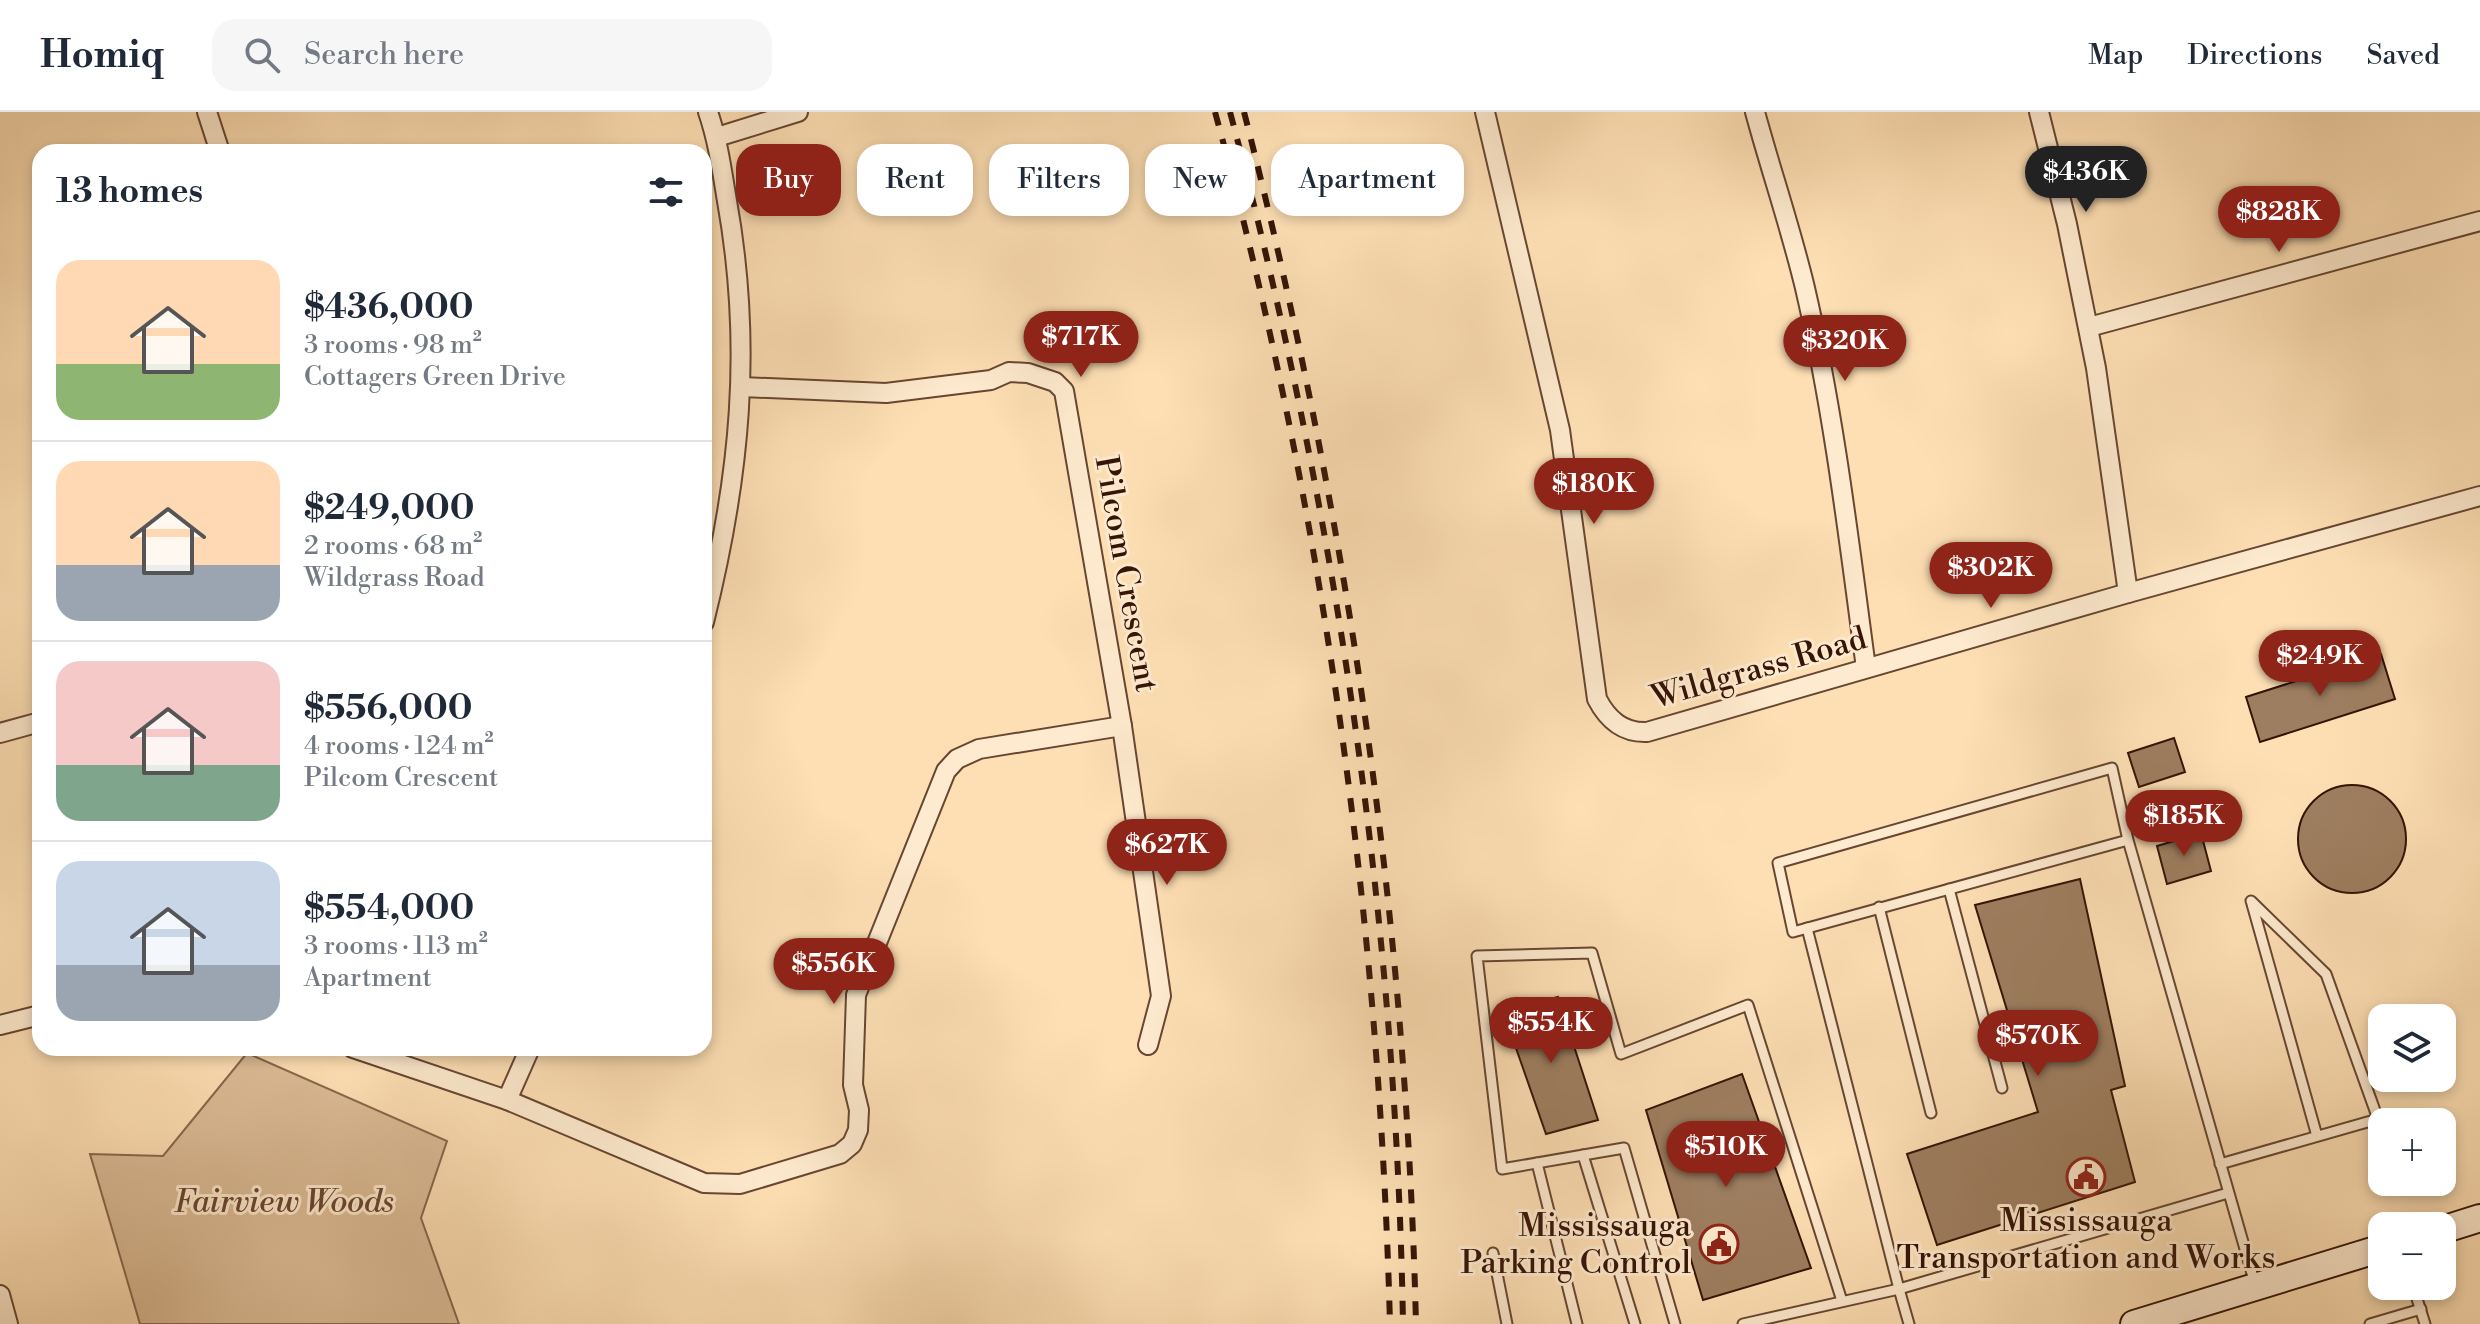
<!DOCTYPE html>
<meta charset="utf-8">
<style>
body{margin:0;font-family:"Libre Bodoni",serif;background:#f6f6f7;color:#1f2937;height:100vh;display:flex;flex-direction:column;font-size:30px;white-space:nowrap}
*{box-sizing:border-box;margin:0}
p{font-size:26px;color:#747a83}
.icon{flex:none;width:44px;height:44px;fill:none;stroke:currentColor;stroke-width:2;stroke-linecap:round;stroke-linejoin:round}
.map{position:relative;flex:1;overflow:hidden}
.details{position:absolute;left:32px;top:32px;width:680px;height:912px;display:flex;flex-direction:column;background:#fff;border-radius:24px;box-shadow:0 4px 12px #0003}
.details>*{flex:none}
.top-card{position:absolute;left:736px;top:32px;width:760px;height:72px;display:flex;gap:16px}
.tools{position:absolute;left:2368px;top:892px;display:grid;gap:16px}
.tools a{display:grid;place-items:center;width:88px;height:88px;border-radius:16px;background:#fff;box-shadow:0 4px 12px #0003;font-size:40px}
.price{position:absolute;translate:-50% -68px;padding:0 18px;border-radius:28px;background:#8f2418;color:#fff;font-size:26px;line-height:52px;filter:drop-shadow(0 2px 4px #0008)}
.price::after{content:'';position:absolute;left:50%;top:48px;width:24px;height:18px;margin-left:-12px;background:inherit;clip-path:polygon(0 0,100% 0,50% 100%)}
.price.active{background:#222;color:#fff}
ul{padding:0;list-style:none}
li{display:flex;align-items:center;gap:24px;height:200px;padding:0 24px}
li+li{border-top:2px solid #e0e1e3}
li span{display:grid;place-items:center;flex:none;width:224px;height:160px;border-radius:24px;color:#555}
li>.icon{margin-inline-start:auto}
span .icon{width:96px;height:96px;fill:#fffc;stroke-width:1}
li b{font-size:34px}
h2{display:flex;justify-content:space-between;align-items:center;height:96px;padding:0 24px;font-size:34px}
.tag{padding:0 28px;border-radius:24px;background:#fff;box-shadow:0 4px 12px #0003;font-size:28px;line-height:72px}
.tag.active{background:#8f2418;color:#fff}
header{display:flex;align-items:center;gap:48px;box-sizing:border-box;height:112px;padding:0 40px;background:#fff;border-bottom:2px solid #e0e1e3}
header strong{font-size:38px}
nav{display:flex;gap:44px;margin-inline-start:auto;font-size:28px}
.search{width:560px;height:72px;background:#f6f6f7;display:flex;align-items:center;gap:20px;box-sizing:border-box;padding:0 28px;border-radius:24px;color:#747a83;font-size:30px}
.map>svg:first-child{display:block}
</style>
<header>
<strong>Homiq</strong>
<div class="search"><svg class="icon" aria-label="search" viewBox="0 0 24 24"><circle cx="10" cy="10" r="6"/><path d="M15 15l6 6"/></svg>Search here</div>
<nav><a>Map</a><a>Directions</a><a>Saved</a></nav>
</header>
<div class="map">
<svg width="2480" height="1212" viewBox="0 0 2480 1212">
<rect width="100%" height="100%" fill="#fedfb4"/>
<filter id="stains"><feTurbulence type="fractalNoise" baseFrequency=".0025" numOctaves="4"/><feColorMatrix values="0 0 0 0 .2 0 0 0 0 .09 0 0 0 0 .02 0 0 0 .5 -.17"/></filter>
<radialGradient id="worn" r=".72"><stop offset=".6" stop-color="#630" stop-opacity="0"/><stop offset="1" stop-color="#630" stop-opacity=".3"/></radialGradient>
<polygon fill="#dcbc96" stroke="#88684e" stroke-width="2" points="247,941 447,1029 421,1106 459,1212 140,1212 90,1042 163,1044"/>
<g fill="#9e7e60" stroke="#351406" stroke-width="2">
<polygon points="2381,542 2395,587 2260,630 2246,585"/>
<polygon points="2174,626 2185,660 2139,675 2128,641"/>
<circle cx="2352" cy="727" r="54"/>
<polygon points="2201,721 2211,759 2167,772 2157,734"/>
<polygon points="2080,767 2125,974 2111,978 2135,1070 1937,1133 1907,1042 2038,1000 1975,793"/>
<polygon points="1558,885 1598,1008 1546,1022 1503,899"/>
<polygon points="1742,962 1811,1156 1703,1188 1646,998"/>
</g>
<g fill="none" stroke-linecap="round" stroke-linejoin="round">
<defs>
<g id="lane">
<polyline points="2128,728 1793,820 1778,751 2112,656 2128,728 2255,1172"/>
<polyline points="1949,777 2002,976"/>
<polyline points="2252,792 2317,1024"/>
<polyline points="1879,795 1931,1001"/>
<polyline points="1807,816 1899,1177 2228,1081"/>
<polyline points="1583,1043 1635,1212"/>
<polyline points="1537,1051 1577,1212"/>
<polyline points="2220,1052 2378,1007 2326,862 2251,789"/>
<polyline points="1493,1141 1507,1212"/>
<polyline points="2413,1174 2425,1212"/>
<polyline points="1675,1212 1624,1036 1502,1057 1477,844 1592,841 1621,942 1748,893 1842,1189"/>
<polyline points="1743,1212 1899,1177 1909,1212"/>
<polyline points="2370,1212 2421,1197"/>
</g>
<g id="street">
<polyline points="207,0 220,40"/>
<path d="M1485,0L1560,318L1597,587C1608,608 1623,621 1647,620L2128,481L2480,384"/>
<path d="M1755,0C1771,59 1791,117 1805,176C1834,301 1849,429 1866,556"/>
<polyline points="2039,0 2067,112 2096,256 2128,481"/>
<polyline points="717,25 798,0"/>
<polyline points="2089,215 2480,109"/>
<polyline points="742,275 886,281 991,268 1009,260 1028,261 1055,270 1064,279 1122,614 1161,884 1148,933"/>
<path d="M704,510C740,366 753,235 727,89C722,59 718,29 708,0"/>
<polyline points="0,621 40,610"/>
<polyline points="0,913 40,903"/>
<polyline points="353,936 507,988 704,1071 740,1072 840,1042 852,1032 858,1018 859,998 853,973 856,883 946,659 957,647 979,637 1122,614"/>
<polyline points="507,988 530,936"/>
<polyline points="0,1183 8,1212"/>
</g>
<g id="secondary">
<polyline points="2442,1118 2480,1106"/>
<polyline points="2134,1212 2382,1136"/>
</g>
</defs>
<use href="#lane" stroke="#674732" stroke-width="13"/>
<use href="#street" stroke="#674732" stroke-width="22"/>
<use href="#secondary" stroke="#351406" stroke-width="30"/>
<use href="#lane" stroke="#feeace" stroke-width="9"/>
<use href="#street" stroke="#feeace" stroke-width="18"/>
<use href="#secondary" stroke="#feeace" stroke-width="26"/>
<g stroke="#351406" stroke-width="6" stroke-dasharray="14 14" stroke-linecap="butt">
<path d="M1215,0C1323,394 1379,804 1390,1212"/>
<path d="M1230,0C1335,393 1396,805 1403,1212"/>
<path d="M1244,0C1346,397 1406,802 1416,1212"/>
</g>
</g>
<defs>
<symbol id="civic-ring" viewBox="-11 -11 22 22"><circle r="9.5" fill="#feeace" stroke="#8f2418" stroke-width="1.5"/><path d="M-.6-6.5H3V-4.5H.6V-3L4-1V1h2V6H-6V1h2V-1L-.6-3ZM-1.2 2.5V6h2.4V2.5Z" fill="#8f2418"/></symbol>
</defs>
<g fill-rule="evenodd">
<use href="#civic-ring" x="2064" y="1043" width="44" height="44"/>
<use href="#civic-ring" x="1697" y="1110" width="44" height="44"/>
</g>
<g text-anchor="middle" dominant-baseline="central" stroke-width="6" stroke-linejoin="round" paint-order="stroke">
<g font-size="32" fill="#351406" stroke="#feeace">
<text transform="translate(1126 462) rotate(80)">Pilcom Crescent</text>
<text transform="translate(1759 556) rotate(-16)">Wildgrass Road</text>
</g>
<g font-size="32" font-style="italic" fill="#674631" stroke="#feeace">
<text x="284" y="1090">Fairview Woods</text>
</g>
<g font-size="32" fill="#351406" stroke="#feeace">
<text x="2086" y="1109">Mississauga<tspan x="2086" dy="37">Transportation and Works</tspan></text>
<text x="1691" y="1114" text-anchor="end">Mississauga<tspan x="1691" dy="37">Parking Control</tspan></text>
</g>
</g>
<rect width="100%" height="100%" filter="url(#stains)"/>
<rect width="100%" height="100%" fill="url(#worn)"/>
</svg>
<div class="tools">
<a><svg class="icon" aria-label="layers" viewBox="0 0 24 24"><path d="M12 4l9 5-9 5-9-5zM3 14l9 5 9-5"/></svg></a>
<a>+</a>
<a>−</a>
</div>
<b class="price active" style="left:2086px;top:102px">$436K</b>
<b class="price" style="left:2279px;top:142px">$828K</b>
<b class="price" style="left:1081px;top:267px">$717K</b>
<b class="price" style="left:1845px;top:271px">$320K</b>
<b class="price" style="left:1594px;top:414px">$180K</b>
<b class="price" style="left:1991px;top:498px">$302K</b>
<b class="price" style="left:2320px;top:586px">$249K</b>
<b class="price" style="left:2184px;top:746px">$185K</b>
<b class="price" style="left:1167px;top:775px">$627K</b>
<b class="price" style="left:834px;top:894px">$556K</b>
<b class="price" style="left:1551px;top:953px">$554K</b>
<b class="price" style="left:2038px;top:966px">$570K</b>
<b class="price" style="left:1726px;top:1077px">$510K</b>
<div class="top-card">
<a class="tag active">Buy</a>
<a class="tag">Rent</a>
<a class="tag">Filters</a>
<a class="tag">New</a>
<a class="tag">Apartment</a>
</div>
<section class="details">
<h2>13 homes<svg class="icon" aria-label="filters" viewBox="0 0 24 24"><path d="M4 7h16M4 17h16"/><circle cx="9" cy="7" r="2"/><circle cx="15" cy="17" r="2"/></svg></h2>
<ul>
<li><span style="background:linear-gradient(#ffd9b3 65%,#8fb573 0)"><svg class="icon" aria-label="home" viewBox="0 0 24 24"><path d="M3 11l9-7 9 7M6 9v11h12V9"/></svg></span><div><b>$436,000</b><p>3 rooms · 98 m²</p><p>Cottagers Green Drive</p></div></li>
<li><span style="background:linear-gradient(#ffd9b3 65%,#9aa5b1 0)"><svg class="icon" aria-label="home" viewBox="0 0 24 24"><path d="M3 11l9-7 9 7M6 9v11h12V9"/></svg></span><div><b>$249,000</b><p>2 rooms · 68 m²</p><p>Wildgrass Road</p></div></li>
<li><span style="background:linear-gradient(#f6c9c9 65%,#7fa58c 0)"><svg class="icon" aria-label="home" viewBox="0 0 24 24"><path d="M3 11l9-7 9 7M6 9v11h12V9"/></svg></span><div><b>$556,000</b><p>4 rooms · 124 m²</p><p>Pilcom Crescent</p></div></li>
<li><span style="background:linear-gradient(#c9d6e8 65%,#9aa5b1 0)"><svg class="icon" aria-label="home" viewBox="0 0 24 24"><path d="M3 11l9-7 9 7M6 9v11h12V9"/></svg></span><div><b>$554,000</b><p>3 rooms · 113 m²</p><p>Apartment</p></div></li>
</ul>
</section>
</div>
